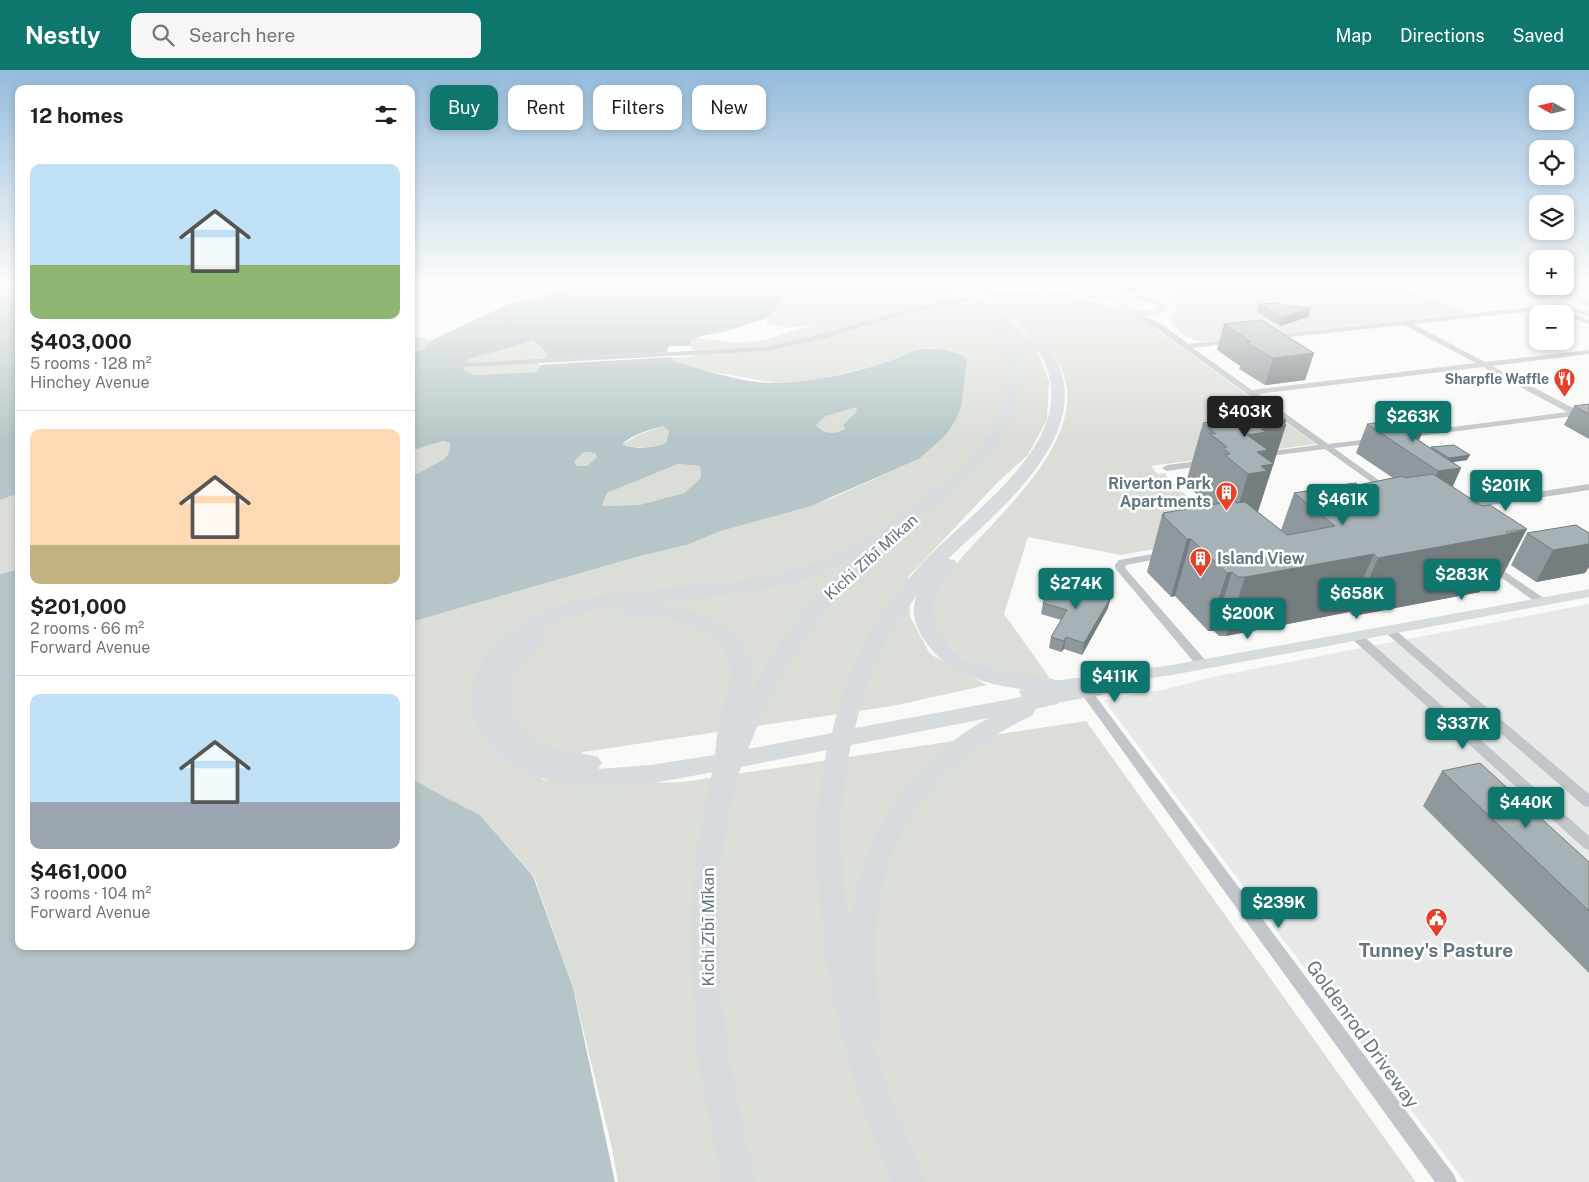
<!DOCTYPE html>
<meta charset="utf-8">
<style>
body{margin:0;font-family:"Public Sans",sans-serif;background:#f6f6f6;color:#202124;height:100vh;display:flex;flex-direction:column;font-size:19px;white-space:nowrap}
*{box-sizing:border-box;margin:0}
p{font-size:16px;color:#757577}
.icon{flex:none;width:28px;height:28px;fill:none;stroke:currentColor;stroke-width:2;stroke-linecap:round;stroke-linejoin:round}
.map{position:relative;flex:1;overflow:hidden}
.drawer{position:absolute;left:15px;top:15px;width:400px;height:865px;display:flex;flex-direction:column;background:#fff;border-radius:10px;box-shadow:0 2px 8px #0003}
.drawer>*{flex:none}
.top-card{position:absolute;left:430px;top:15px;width:475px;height:45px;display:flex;gap:10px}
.needle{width:32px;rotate:278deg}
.controls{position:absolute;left:1529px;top:15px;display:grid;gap:10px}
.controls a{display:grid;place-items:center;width:45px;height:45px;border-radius:10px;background:#fff;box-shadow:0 2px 8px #0003;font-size:25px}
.price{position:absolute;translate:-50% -42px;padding:0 11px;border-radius:5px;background:#0f766e;color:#fff;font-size:16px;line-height:32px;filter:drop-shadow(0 1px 2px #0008)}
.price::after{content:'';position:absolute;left:50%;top:30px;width:15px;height:11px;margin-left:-8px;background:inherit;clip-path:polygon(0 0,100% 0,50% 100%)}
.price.active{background:#222;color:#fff}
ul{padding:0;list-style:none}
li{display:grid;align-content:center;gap:10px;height:265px;padding:0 15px}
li+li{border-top:1px solid #e0e0e0}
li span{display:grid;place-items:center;height:155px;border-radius:10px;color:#555}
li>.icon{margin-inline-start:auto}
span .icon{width:90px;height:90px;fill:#fffc;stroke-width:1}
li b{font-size:21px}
h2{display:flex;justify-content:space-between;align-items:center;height:60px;padding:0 15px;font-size:21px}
.pill{padding:0 18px;border-radius:10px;background:#fff;box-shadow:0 2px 8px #0003;font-size:18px;line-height:45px}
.pill.active{background:#0f766e;color:#fff}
header{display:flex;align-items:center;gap:30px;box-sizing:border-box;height:70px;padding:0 25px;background:#0f766e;color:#fff}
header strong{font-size:24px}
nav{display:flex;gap:28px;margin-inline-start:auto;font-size:18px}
.search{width:350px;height:45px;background:#f6f6f6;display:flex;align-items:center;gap:12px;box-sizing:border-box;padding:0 18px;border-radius:10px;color:#757577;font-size:19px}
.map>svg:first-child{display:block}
</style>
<header>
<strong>Nestly</strong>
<div class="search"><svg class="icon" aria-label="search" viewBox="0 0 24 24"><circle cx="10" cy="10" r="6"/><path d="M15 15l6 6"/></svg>Search here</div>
<nav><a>Map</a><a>Directions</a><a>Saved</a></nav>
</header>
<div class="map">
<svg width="1589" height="1112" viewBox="0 0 1589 1112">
<rect width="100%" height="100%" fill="#f9f9f7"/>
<g fill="#e7e9e8">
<polygon points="1027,214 1143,214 1136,223 1113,225"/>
<polygon points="1496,214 1513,214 1589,241 1589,248"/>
<polygon points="1589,534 1589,1112 1465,1112 1104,630 1162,620 1217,606"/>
</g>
<g fill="#daded6">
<polygon points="811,214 951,214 966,233 995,233 1036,276 1049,312 1047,350 1027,386 999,411 908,507 910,547 930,584 987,615 892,636 583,682 541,709 603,714 684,712 1086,651 1416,1112 618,1112 612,1078 573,918 534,806 480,745 443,726 411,708 411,552 640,486 687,475 721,461 830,429 919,389 945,366 961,337 939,280 934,278 920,279 886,293 812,311 776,313 712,302 673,291 671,288 694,286 694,281 690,276 690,271 696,268 739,273 767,269 813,255 784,258 767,254 767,248 772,244 783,225"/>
<path d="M1177,214H1396L1468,243L1203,272C1190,270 1173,259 1169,247L1176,240L1175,235L1167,229Z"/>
<path d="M1026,226C1070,226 1094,229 1136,245L1316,374L1151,396L1158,404L1165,403L1167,407L1228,466L1121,485L1028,467L1004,544L1049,607C1014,608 980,602 953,579C938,566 928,550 933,530C937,516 954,497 963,486C1001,443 1072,382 1067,320C1063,281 1029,253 1003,228Z"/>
<polygon points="411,266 432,270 423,280 411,283"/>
<polygon points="533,270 548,285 536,302 475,305 463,301 469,289 513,277"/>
<path d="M857,337L856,342L843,355L846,359C833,365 826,365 816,355L826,346Z"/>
<path d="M663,356L669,361L666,373C652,378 637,379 622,374L643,363Z"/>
<polygon points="443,371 450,372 449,383 444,389 411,407 411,381"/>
<polygon points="584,382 595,383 597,387 587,396 577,396 574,392"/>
<polygon points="678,394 700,396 701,408 684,423 639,435 602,436 607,423"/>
<polygon points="19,423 19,499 0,504 0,430"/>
</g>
<g fill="#b6c6c8" fill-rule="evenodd">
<polygon points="0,214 19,214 19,423 0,430"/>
<path d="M570,214H810L783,225L772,244L767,248L727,261L701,266L690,271V276H669L667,281L673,291C706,300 743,314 778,313C814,312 853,303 887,292C899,289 911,280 923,279C935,278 958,281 967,289L961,337L955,351L945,366L919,389L811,436L721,461L687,475L640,486L411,552V407L444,389L449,383L450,373L443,371L411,381V283L423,280L432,270L509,234L557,222ZM533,270L548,285L536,302L475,305L463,300L469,289L513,277ZM857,337L856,342L843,355L845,359C833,365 826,365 816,355L826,346ZM663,356L669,361L666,373C652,378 636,380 622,374C633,364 649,360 663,356ZM584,382L595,383L597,387L587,396H577L574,392ZM678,394L700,396L701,408L684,423L639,435L602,436L607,423Z"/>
<polygon points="19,499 19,876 411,876 411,708 443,726 480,745 533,806 573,918 615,1112 0,1112 0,504"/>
</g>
<polygon fill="#f9f9f7" points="670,282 674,287 538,295 543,289"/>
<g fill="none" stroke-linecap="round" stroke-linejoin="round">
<g fill="#c0c6c9" fill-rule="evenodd">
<path d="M975,226L978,228L977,229L923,239L821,269L766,281L411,300V296L766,277C837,263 904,236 975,226Z"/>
<polygon points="1541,236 1556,238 1589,250 1589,254 1565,245 1565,244 1541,240 1413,254 1485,292 1589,280 1589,284 1492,296 1577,340 1589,339 1589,343 1584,344 1589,347 1589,353 1574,346 1404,368 1403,366 1407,363 1567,342 1483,297 1258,324 1328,374 1377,368 1377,372 1374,373 1334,378 1391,419 1391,423 1388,424 1325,379 1261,387 1260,385 1264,382 1318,375 1160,261 1128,241 1133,240 1166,257 1188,274 1237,269 1238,271 1234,273 1193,278 1252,320 1476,293 1404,255 1272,269 1268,267 1269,265"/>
<polygon points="1206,390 1209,391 1209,395 1167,401 1162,398 1167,395"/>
<polygon points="1589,414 1589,420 1466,439 1461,436 1466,433"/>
<polygon points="1164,482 1169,485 1168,487 1126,495 1125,498 1206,591 1208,594 1206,597 1198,597 1115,498 1115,495 1119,490"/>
<polygon points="1492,493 1545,529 1546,531 1545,533 1537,533 1488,498 1487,496"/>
<polygon points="1389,557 1393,558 1589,724 1589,737 1584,736 1385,562 1383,560 1385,558"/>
<polygon points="1356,562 1360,563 1589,766 1589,780 1584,778 1352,569 1350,566 1352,563"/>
<polygon points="1087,619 1091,620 1454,1105 1457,1112 1435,1112 1083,626 1081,623 1083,620"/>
</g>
<g fill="#d6dbde" fill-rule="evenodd">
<path d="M1153,214H1162L1147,227L1159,229L1169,238C1157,251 1130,248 1118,236V230L1046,226L994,229L990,226L994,223L1046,220L1132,226L1141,223ZM1135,231L1153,233L1158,238C1148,243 1137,240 1127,235V233Z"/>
<polygon points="1538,214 1538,216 1548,216 1589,231 1589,237 1536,218 1535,216"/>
<polygon points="1589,519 1589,527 1172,605 1097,616 1102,617 1104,621 1102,625 1096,626 1050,634 1044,633 1042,629 1044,625 1075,619 1069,618 1067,614 1069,610 1075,609 1172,595"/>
</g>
<path fill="#d6dbde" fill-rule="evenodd" d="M956,214H967C983,230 1003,248 1012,270C1053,359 941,438 876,477L882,482L879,486C817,541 778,602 748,679L832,663C840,629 852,595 869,564C880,544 897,524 911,506C953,452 1073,384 1048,302C1040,275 1017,253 996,234C989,228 978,221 975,214H986C1011,235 1038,256 1054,285C1098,363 998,441 948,489L955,490L957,494C949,506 939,515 934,529C931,541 934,553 940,563C962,601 1007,601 1046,607C1049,607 1054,610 1056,610C1066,611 1073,606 1083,609L1086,614L1083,619L1058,624L1061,629L1058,634L1036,639L1033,645C931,693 875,769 875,883C875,901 877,919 878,937C879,944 881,952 880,959C880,963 877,967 876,970L872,971L892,1032L926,1112H892C849,1010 820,904 818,793C817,756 818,716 827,680L741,697C698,833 722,977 756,1112H722L700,1003L691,898L692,828L695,793L712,702C664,712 612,722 563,713C473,697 433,613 519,556C568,524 629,522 685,517C737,512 789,506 837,484C865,471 890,453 914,435C936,419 958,403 975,382C996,357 1015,322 1005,288C999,267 988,250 973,234C967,227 960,220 956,214ZM852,490C808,528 774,577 748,628C750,619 753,608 752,598C744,551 681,534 640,533C711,526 788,523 852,490ZM917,525C911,541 914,554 923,568C944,602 983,614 1021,619L1019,622L1022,627L855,658L863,626L889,564ZM621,535L618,539L621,543C637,547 654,545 671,549C696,555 726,570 731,597C733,615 723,633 720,650C717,662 716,673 715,685L650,695L598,699L602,693L598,687C586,683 573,683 561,680C523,669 495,639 517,600C524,587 537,581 545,569L542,565L536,563C562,546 591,539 621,535ZM989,648C909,690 861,768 849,856C840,798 838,733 851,675Z"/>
<polyline stroke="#a1aaaf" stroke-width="1" points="1502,214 1589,245"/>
</g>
<g fill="#8f999d">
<polygon points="1087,214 1139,214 1133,222"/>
<polygon points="1259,234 1285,236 1308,247 1280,256 1257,242"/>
<polygon points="1224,254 1314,283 1305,310 1265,315 1239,299 1240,296 1217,280"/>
<polygon points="1589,334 1589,369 1564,355 1574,336"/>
<polygon points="1286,350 1285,354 1286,355 1258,442 1281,460 1294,423 1358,415 1393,408 1356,383 1367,354 1423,361 1419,370 1430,378 1431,377 1467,390 1453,392 1461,398 1453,416 1497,516 1481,519 1480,522 1353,546 1349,542 1226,566 1219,566 1214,561 1208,561 1175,526 1171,527 1147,502 1162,445 1163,443 1206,436 1207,433 1193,421 1195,416 1187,409 1203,353"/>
<polygon points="1527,463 1589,463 1589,497 1585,503 1536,512 1511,495"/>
<polygon points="1043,533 1108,538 1082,585 1064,579 1061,582 1049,578 1051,567 1061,550 1041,544"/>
<polygon points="1442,701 1589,792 1589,903 1423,736"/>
</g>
<g fill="#747d7f">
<polygon points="1134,214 1139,214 1133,222"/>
<polygon points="1311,238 1308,247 1280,256 1282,248"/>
<polygon points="1314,283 1305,310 1265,315 1273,288"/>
<polygon points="1286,350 1285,355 1286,355 1254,453 1230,463 1248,404 1247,365 1281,351"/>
<polygon points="1423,361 1413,384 1407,363"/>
<polygon points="1470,385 1467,390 1446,393 1449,388"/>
<polygon points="1461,398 1447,428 1425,431 1438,401"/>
<polygon points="1527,459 1497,516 1481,519 1480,522 1353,546 1378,488"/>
<polygon points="1187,469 1191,469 1175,526 1171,527"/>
<polygon points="1589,474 1589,497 1585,503 1536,512 1553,480"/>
<polygon points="1374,484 1349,542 1226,566 1245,507"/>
<polygon points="1232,502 1214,561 1208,561 1227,503"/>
<polygon points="1111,527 1108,538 1082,585 1084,573"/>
<polygon points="1066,567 1064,579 1061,582 1064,571"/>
</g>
<g fill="#a6b2b6" stroke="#747d7f">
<polygon points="1279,233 1285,236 1311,238 1282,248 1259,234"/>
<polygon points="1261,250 1314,283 1273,288 1247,273 1251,272 1224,254"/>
<polygon points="1589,334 1589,344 1574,336"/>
<polygon points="1274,340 1286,350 1281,351 1286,355 1261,359 1266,362 1247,365 1268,380 1257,382 1274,394 1261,396 1267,401 1248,404 1225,385 1230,384 1223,378 1227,377 1209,363 1216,364 1203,353"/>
<polygon points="1404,349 1423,361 1407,363 1461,398 1438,401 1367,354"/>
<polygon points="1454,375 1470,385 1449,388 1431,377"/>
<polygon points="1433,404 1482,436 1490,435 1527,459 1506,462 1509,464 1378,488 1374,484 1245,507 1238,507 1232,502 1227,503 1191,469 1187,469 1162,445 1165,445 1163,443 1234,431 1236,433 1245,432 1287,465 1335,456 1294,423 1348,414 1356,413 1358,415 1403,406 1405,408"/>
<polygon points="1576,455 1589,463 1589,474 1553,480 1527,463"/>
<polygon points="1061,510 1111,527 1084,573 1066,567 1064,571 1051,567 1067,540 1043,533 1056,512 1059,513"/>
<polygon points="1480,693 1589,792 1589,841 1442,701"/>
</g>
<linearGradient id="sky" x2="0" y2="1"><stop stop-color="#94bbdb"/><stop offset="0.58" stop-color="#fcfcfb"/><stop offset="1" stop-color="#fcfcfb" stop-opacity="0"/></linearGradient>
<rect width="1589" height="369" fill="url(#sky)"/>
<defs>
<symbol id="restaurant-pin" viewBox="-11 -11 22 30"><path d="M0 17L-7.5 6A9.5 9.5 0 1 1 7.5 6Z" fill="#e84028" stroke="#fff"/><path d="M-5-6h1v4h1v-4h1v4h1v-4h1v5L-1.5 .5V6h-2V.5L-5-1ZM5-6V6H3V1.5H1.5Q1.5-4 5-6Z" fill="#fff"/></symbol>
<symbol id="building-pin" viewBox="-11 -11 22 30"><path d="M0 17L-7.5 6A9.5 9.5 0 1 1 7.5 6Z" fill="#e84028" stroke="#fff"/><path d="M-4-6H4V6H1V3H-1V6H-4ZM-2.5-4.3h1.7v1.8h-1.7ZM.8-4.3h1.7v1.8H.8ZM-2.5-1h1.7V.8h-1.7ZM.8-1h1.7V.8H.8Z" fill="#fff"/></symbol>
<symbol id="civic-pin" viewBox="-11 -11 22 30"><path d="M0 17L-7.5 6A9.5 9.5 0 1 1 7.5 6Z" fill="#e84028" stroke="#fff"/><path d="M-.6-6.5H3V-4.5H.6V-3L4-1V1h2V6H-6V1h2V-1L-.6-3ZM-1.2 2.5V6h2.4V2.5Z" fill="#fff"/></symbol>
</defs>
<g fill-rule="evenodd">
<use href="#restaurant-pin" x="1552" y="296" width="25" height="34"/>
<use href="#building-pin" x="1214" y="410" width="25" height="34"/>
<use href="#building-pin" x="1188" y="476" width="25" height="34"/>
<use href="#civic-pin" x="1424" y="836" width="25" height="34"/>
</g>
<g text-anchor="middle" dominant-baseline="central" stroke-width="5" stroke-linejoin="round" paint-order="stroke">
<g font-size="14" font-weight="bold" fill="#637882" stroke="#fff" text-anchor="end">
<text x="1549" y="309">Sharpfle Waffle</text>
</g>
<g font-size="16" font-weight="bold" fill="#637882" stroke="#fff" text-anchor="end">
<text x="1211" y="413">Riverton Park<tspan x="1211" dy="18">Apartments</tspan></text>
<text x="1217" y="488" text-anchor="start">Island View</text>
</g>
<g font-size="16" fill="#637882" stroke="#fff">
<text transform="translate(871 487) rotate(-42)">Kichi Zībī Mīkan</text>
<text transform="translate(708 857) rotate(-90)">Kichi Zībī Mīkan</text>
</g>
<g font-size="19" font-weight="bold" fill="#637882" stroke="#fff">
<text x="1436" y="880">Tunney's Pasture</text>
</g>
<g font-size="19" fill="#637882" stroke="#fff">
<text transform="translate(1363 964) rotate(54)">Goldenrod Driveway</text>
</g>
</g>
</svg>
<div class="controls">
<a><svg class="needle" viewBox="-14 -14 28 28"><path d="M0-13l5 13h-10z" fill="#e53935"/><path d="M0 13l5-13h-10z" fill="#757577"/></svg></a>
<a><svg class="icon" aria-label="locate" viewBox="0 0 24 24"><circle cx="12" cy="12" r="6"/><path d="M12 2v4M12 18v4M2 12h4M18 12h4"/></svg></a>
<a><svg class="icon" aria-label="layers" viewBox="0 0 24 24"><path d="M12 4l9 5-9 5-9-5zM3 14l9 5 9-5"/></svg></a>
<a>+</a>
<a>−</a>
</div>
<b class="price active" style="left:1245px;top:368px">$403K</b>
<b class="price" style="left:1413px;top:373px">$263K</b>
<b class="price" style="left:1506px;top:442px">$201K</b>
<b class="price" style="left:1343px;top:456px">$461K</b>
<b class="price" style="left:1462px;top:531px">$283K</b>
<b class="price" style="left:1076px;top:540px">$274K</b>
<b class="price" style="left:1357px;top:550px">$658K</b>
<b class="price" style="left:1248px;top:570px">$200K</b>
<b class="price" style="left:1115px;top:633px">$411K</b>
<b class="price" style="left:1463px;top:680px">$337K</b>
<b class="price" style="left:1526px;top:759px">$440K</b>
<b class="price" style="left:1279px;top:859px">$239K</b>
<div class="top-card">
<a class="pill active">Buy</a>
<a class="pill">Rent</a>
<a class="pill">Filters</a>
<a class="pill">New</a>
</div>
<section class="drawer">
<h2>12 homes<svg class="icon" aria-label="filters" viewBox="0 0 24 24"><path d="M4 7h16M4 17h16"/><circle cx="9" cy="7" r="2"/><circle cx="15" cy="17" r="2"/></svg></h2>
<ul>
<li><span style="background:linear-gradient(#bfe0f5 65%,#8fb573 0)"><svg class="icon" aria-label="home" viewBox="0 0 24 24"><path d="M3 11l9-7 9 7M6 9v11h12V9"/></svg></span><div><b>$403,000</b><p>5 rooms · 128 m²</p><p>Hinchey Avenue</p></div></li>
<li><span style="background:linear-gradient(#ffd9b3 75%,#c2b280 0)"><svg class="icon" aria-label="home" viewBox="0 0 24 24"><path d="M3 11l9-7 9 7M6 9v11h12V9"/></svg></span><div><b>$201,000</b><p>2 rooms · 66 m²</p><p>Forward Avenue</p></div></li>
<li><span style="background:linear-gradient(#bfe0f5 70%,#9aa5b1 0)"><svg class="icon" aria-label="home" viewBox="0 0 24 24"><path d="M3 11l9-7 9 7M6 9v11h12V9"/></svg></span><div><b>$461,000</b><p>3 rooms · 104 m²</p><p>Forward Avenue</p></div></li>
</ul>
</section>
</div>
